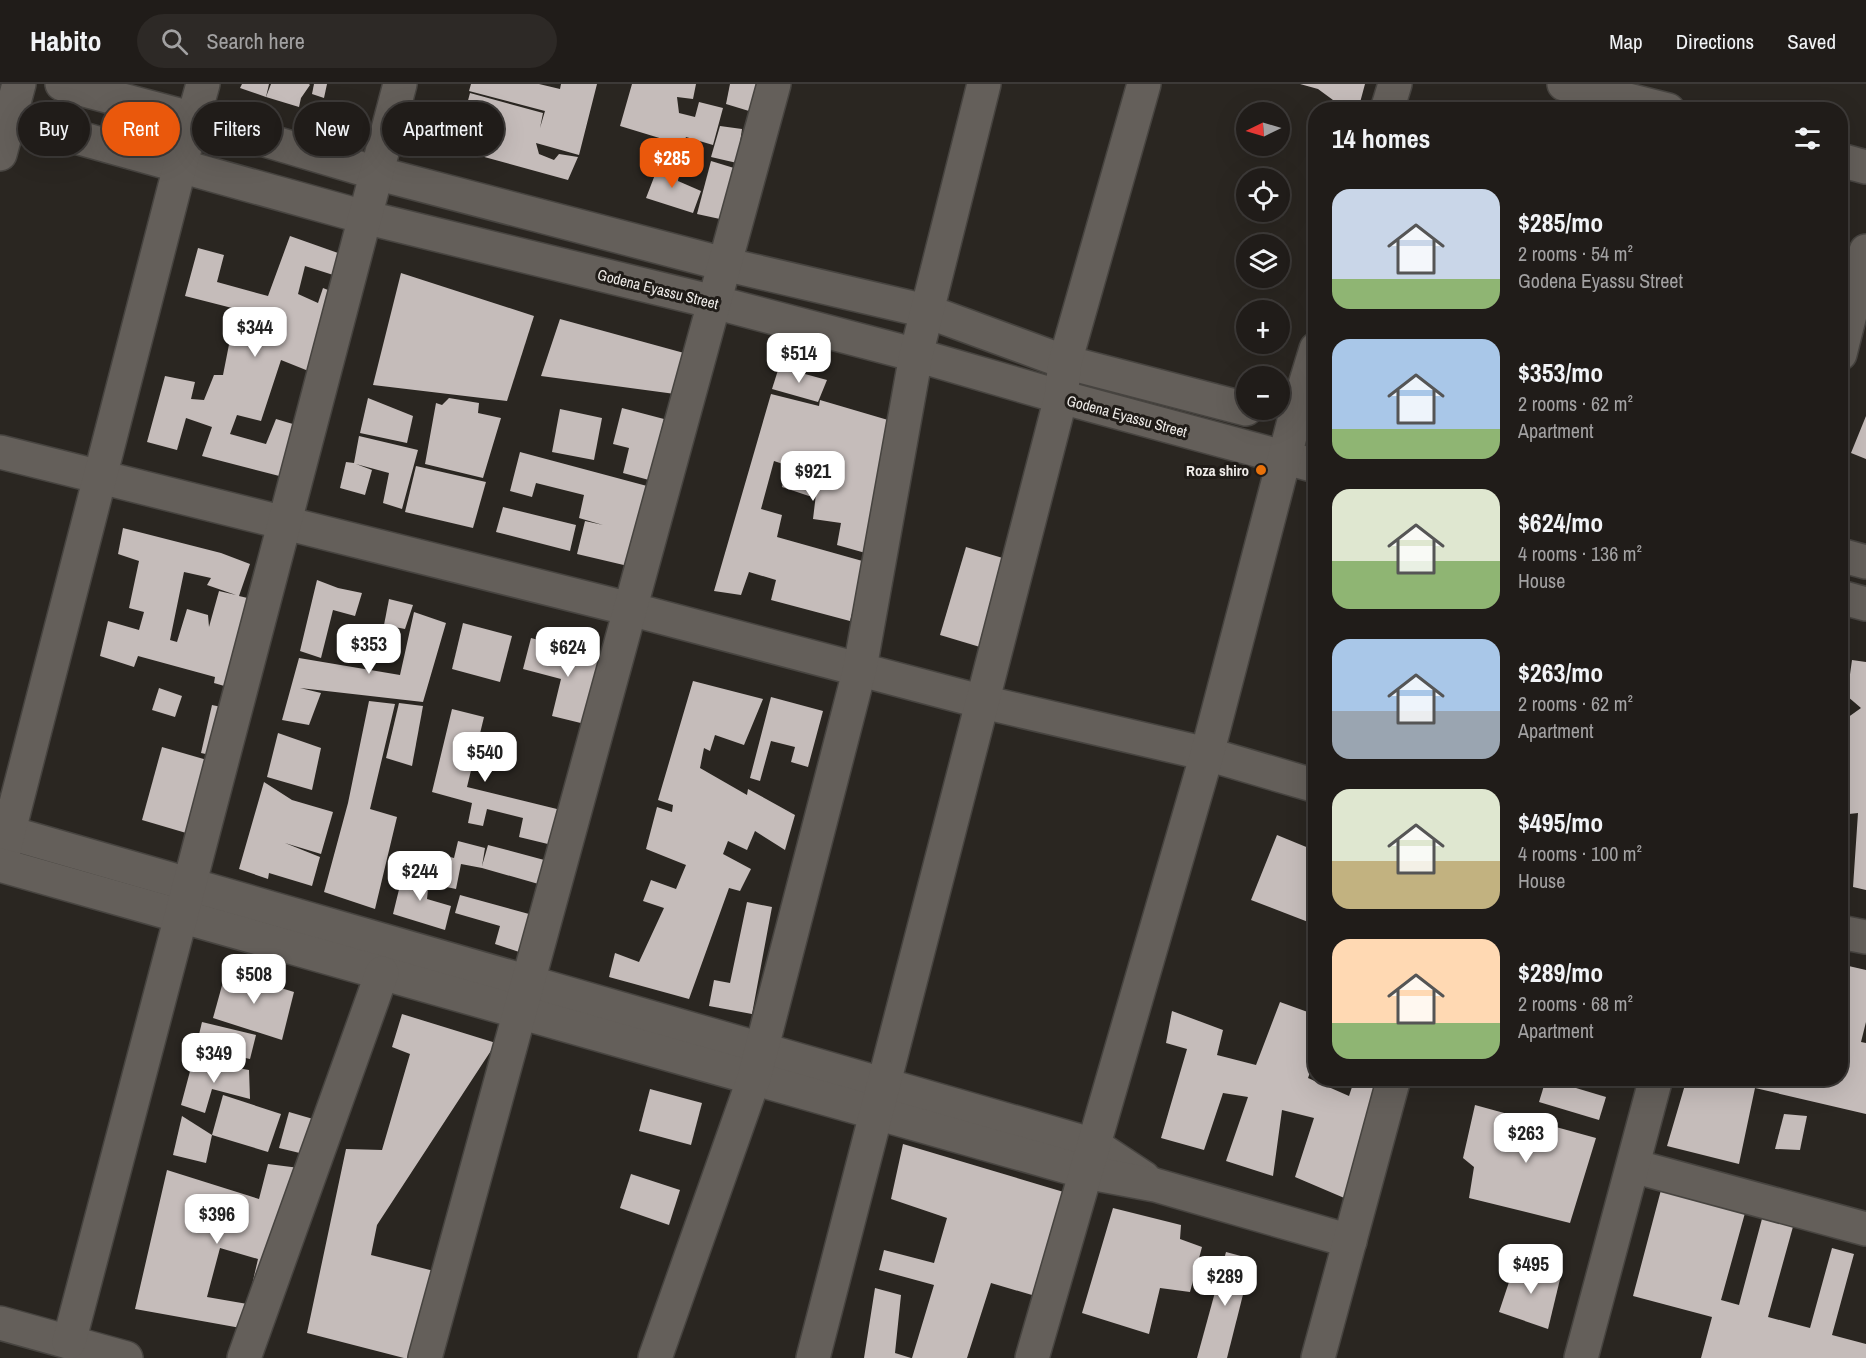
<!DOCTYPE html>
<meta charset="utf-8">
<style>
body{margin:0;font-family:"Archivo Narrow",sans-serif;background:#2d2926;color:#f1f3f6;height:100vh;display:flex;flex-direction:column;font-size:22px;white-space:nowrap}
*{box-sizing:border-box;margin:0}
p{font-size:20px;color:#a2a1a2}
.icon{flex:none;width:33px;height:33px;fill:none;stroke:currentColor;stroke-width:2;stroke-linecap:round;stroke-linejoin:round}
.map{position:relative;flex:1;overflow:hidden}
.sheet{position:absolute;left:1308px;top:18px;width:540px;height:984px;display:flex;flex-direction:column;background:#201c19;border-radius:24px;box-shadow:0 6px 24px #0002,0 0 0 2px #3d3a38}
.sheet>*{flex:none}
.top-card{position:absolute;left:18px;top:18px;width:570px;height:54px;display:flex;gap:12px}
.needle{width:39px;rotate:265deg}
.fabs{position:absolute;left:1236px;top:18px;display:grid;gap:12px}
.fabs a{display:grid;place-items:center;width:54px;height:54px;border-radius:50%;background:#201c19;box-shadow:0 6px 24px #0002,0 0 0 2px #3d3a38;font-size:30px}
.price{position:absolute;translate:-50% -51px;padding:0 14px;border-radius:12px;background:#fff;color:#222;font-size:20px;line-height:39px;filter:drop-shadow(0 2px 3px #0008)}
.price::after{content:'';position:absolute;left:50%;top:36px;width:18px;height:14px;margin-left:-9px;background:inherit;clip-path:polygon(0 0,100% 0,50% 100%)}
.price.selected{background:#ea580c;color:#fff}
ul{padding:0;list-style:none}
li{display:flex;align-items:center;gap:18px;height:150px;padding:0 24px}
li span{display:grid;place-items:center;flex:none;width:168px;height:120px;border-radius:18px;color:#555}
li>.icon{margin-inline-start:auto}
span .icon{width:72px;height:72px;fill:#fffc;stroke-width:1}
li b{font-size:26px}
h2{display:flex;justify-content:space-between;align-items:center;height:72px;padding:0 24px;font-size:26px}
.chip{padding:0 21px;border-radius:27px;background:#201c19;box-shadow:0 6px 24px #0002,0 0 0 2px #3d3a38;font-size:21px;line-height:54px}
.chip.selected{background:#ea580c;color:#fff}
header{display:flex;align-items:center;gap:36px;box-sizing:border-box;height:84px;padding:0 30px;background:#201c19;border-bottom:2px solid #3d3a38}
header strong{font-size:28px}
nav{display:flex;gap:33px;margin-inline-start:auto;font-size:21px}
.search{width:420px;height:54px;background:#2d2926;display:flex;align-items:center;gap:15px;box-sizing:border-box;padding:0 21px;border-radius:33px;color:#a2a1a2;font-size:22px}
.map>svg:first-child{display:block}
</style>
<header>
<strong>Habito</strong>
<div class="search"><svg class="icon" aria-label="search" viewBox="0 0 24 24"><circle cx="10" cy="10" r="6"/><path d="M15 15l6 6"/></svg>Search here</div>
<nav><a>Map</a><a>Directions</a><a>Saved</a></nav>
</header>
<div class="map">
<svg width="1866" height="1274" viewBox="0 0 1866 1274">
<rect width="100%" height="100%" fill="#2a2621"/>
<g fill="#c5bcba" fill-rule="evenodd">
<polygon points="242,0 269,0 266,13 240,4"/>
<polygon points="271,0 309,0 310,1 301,14 299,23 266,13"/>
<polygon points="314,0 327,0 324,14 312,10"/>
<polygon points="471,0 539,0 560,5 561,0 597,0 579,71 536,59 539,70 554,76 559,70 578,73 568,96 455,65 470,9 543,29 540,44 545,27 469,7"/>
<polygon points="632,0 696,0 693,15 677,13 679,29 695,33 699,18 723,24 713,61 686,53 677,75 663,73 666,56 620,42"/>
<polygon points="730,0 756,0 749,27 726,20"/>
<polygon points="1300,0 1365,0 1358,26 1340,26 1333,16 1318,5"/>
<polygon points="320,17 351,26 348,38 307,28 307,20 318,23"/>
<polygon points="720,42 742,45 737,79 711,73"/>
<polygon points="661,75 680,82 678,97 701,107 693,129 646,114"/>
<polygon points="711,77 734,84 720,135 697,130"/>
<polygon points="290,152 355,175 349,196 305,182 298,210 318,219 323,204 343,212 316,290 281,276 261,337 237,331 230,350 266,360 276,335 303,343 291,395 202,372 212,343 186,334 177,366 147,358 165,292 195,298 191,315 204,316 214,291 223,291 236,225 185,212 198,164 224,171 217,198 268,212"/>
<polygon points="401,189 534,232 507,317 373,301"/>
<polygon points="560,235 684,269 675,310 541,292"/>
<polygon points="779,283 827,296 818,318 772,305"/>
<polygon points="771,310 819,322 820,316 905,341 869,470 837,461 841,439 813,435 816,410 809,412 782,403 786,381 774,377 761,425 782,431 777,453 866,478 850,537 771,516 776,496 749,488 741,511 714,507"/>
<polygon points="368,314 413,332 407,359 360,349"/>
<polygon points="449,314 479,319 478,329 501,334 483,394 425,380 436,319 442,321"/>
<polygon points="622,324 664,335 649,396 623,389 629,364 613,360"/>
<polygon points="560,325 602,334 594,376 552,368"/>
<polygon points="1866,332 1866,375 1851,369"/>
<polygon points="359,352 418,366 402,425 383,419 389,389 356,380 372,386 365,411 340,404 346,378 354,379"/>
<polygon points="520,368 647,402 628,482 577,470 585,437 603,441 579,434 584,411 536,399 532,413 510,407"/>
<polygon points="416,382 486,398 473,444 405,428"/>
<polygon points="503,423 576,441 570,467 496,448"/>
<path d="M123,444L221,469L250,480L239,512L265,518L238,606L214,599L215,593L138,572L134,583L100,572L108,537L139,546L144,528L129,524L139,477L118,470ZM184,488L211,494L207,501L236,511L219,507L209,543L208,531L187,525L177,558L170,556Z"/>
<polygon points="966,463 1006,475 980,563 940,551"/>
<polygon points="317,496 338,504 362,509 355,532 333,526 321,574 300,567"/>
<polygon points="389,515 413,521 405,545 384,541"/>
<polygon points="414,528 446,539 423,618 300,604 321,609 309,641 282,636 299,574 400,591"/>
<polygon points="463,539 512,552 500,598 452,585"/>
<polygon points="531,554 606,574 589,641 552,632 561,595 523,585"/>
<polygon points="1852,576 1866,578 1866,806 1853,803 1858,729 1840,731 1840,663 1842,662 1840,639 1861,624 1847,612"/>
<polygon points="693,597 763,615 744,661 715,651 710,667 704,664 700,684 747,711 748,705 795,731 785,766 755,747 747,766 728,757 723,770 751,785 740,807 729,804 689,915 609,893 615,869 639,878 664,824 643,817 651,796 676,805 686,781 646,765 657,723 672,728 673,721 658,716"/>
<polygon points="159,604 182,612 175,633 152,626"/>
<polygon points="771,613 823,627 808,683 791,678 795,663 771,657 760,697 750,694"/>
<polygon points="369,617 395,620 370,725 397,733 375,825 324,808 348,719"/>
<polygon points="399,619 423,622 412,682 386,674"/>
<polygon points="212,621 240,627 229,675 201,669"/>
<polygon points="452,625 484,633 467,703 561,726 552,761 519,753 523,734 487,725 483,742 468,739 472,719 432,708"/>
<polygon points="278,649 321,664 312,706 267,693"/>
<polygon points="162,663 214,678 193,751 142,736"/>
<polygon points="264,698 292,716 333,728 321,770 285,759 320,773 312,802 269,789 268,795 239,785"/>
<polygon points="1277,751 1316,767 1316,841 1251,816"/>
<polygon points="458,757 485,764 482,782 488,761 548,777 542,801 482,784 461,780 456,805 432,800 438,770 454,774"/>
<polygon points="404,785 429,795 427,815 451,822 445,846 393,830"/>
<polygon points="460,811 540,833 528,871 495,860 500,842 455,829"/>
<polygon points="747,818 772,823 752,930 709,922 714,896 730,899"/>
<polygon points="1840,880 1866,886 1866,938 1861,958 1866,959 1866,1030 1755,1004 1739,1080 1667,1062 1687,994 1840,994"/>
<polygon points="226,887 294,908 282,956 213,934"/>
<polygon points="1280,918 1316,931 1316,971 1308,994 1349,1012 1355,994 1390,994 1356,1119 1295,1093 1314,1034 1282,1026 1273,1092 1226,1077 1248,1013 1223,1009 1204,1066 1161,1054 1187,965 1166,959 1172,927 1223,946 1217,971 1256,981"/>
<polygon points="402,930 496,959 377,1141 371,1171 434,1187 416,1274 404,1274 307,1249 346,1065 382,1066 410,970 392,963"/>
<polygon points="202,938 256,951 250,975 196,963"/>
<polygon points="193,976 249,986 250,1015 212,1005 205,1029 181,1021"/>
<polygon points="1546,995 1606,1013 1599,1036 1539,1018"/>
<polygon points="650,1005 702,1019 691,1061 639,1047"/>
<polygon points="223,1011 281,1030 268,1068 212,1051"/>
<polygon points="1475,1021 1596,1054 1570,1139 1469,1114 1474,1083 1463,1074"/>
<polygon points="289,1028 320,1037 308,1071 279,1064"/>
<polygon points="1784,1030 1807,1032 1800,1066 1775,1065"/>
<polygon points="182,1032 212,1051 206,1079 173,1071"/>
<polygon points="903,1060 1077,1112 1049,1216 991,1199 967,1274 912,1274 934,1201 879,1186 884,1166 934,1179 947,1134 891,1115"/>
<polygon points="268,1080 307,1085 273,1207 252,1201 258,1175 220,1164 207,1213 271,1224 263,1248 135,1225 167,1086 259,1115"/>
<polygon points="631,1090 680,1106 669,1141 620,1124"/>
<polygon points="1661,1106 1745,1129 1721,1216 1739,1221 1763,1131 1794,1139 1768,1233 1810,1244 1832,1164 1854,1170 1832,1251 1866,1260 1866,1274 1701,1274 1712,1233 1633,1212"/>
<polygon points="1113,1124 1181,1141 1180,1155 1202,1163 1190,1208 1160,1204 1149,1250 1082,1229"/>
<polygon points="1226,1168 1252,1175 1227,1274 1197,1274"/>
<polygon points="1516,1177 1561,1191 1548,1245 1499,1228"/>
<polygon points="875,1204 901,1211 895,1269 911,1274 864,1274"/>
</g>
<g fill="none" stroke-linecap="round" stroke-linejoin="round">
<defs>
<g id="minor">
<polyline points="62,0 194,35 376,89 724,180 926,227 1065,278 1246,325"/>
<polyline points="1564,0 1668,26"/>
<polyline points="1387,26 1395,0"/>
<polyline points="0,32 364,133 714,218 916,271 1061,313 1316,382"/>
<polyline points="0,70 19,0"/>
<polyline points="1840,76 1866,83"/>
<polyline points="1840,270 1866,167"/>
<polyline points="0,368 630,525 983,618 1207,670 1316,702"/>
<polyline points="1840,471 1866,478"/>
<polyline points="1840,513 1866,520"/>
<polyline points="0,746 1094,1061 1144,1094"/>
<polyline points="3,770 180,82 203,0"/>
<polyline points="0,781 1085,1088 1155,1101 1350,1157"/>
<polyline points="1840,848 1866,853"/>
<polyline points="1633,1082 1866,1145"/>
<polyline points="0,1239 126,1274"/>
<polyline points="69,1258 400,0"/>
<polyline points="244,1274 382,889"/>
<polyline points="425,1274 774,0"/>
<polyline points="655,1274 754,994 860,584 916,271 984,0"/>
<polyline points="813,1274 1061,313 1065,278 1144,0"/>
<polyline points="1032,1274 1207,670 1294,337 1316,265"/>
<polyline points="1318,1274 1394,994"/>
<polyline points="1581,1274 1656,994"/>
</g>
</defs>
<use href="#minor" stroke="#474440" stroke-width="36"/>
<use href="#minor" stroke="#645f5a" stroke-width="33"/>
</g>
<circle fill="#e8710a" stroke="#201c18" stroke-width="2" cx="1261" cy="386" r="6"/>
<g text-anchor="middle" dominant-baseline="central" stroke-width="6" stroke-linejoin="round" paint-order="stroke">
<g font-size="15" fill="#efece9" stroke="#201c18">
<text transform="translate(658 205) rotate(14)">Godena Eyassu Street</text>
<text transform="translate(1127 332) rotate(15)">Godena Eyassu Street</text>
</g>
<g font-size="15" font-weight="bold" fill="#efece9" stroke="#201c18" text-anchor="end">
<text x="1249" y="386">Roza shiro</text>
</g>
</g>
</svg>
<div class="fabs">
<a><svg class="needle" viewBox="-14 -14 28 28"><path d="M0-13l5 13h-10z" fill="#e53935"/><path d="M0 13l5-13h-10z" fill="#a2a1a2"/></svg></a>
<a><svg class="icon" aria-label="locate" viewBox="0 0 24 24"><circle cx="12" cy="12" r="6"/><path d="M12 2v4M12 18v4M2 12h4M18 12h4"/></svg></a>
<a><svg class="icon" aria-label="layers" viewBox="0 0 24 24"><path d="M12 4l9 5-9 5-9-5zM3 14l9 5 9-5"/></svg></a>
<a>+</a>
<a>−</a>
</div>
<b class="price selected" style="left:672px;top:105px">$285</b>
<b class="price" style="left:255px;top:274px">$344</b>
<b class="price" style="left:799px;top:300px">$514</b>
<b class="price" style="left:813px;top:418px">$921</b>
<b class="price" style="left:369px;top:591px">$353</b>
<b class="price" style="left:568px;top:594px">$624</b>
<b class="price" style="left:485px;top:699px">$540</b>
<b class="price" style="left:420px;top:818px">$244</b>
<b class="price" style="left:254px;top:921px">$508</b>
<b class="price" style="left:214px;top:1000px">$349</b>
<b class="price" style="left:1526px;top:1080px">$263</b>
<b class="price" style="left:217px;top:1161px">$396</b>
<b class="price" style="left:1531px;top:1211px">$495</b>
<b class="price" style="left:1225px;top:1223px">$289</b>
<div class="top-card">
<a class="chip">Buy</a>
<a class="chip selected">Rent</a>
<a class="chip">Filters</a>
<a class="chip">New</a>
<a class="chip">Apartment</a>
</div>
<section class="sheet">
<h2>14 homes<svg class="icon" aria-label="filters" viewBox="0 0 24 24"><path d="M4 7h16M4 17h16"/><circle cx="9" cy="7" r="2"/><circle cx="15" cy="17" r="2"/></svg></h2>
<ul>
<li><span style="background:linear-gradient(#c9d6e8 75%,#8fb573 0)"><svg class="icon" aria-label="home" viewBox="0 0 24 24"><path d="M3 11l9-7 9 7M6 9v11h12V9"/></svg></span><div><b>$285/mo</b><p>2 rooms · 54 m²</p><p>Godena Eyassu Street</p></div></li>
<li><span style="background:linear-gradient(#a9c7e8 75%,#8fb573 0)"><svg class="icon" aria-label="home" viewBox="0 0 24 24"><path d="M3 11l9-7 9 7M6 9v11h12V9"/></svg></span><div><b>$353/mo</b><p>2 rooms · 62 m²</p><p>Apartment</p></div></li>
<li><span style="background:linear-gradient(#dfe7d0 60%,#8fb573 0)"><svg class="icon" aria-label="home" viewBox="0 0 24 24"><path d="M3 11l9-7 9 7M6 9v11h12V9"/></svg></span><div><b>$624/mo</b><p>4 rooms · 136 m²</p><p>House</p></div></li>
<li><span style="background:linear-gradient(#a9c7e8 60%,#9aa5b1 0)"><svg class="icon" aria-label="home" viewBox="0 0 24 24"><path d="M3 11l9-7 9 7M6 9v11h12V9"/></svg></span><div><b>$263/mo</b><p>2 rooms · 62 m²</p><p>Apartment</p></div></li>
<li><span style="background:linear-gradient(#dfe7d0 60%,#c2b280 0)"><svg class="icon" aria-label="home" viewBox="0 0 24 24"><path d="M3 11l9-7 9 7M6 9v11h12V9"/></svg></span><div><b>$495/mo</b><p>4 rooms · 100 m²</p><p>House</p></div></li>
<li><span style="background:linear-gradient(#ffd9b3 70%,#8fb573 0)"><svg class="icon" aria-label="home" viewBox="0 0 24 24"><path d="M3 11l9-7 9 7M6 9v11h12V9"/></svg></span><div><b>$289/mo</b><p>2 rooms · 68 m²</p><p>Apartment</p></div></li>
</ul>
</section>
</div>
